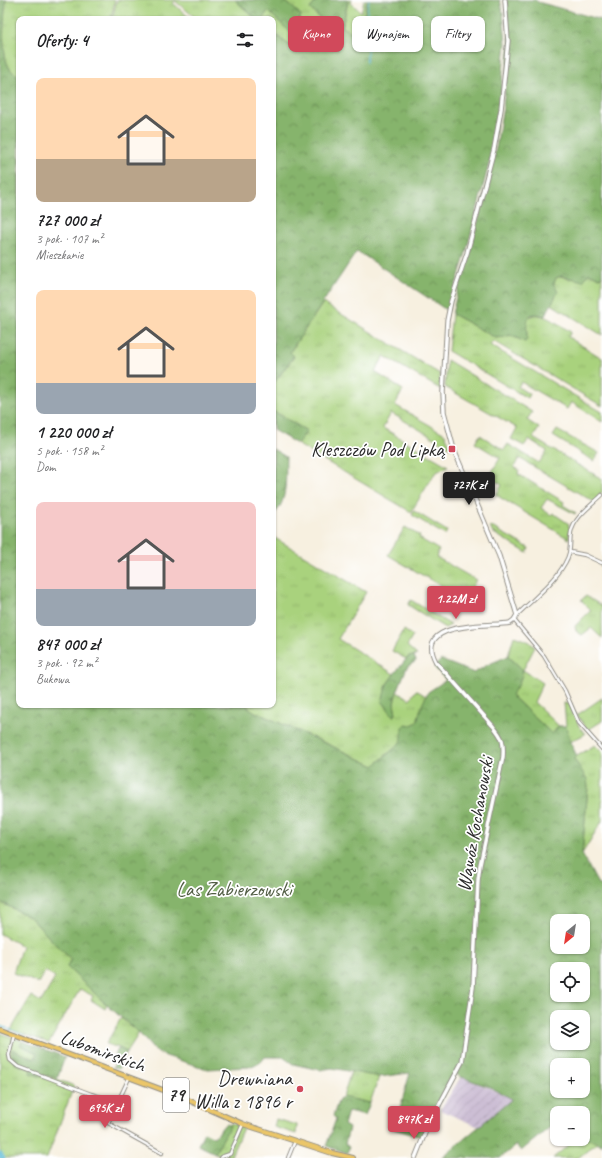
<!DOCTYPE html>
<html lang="pl">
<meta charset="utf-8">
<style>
body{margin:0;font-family:Caveat,sans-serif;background:#f2f2f2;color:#202124;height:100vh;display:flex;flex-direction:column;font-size:15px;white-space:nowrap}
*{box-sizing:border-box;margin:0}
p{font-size:13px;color:#757577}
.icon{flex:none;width:22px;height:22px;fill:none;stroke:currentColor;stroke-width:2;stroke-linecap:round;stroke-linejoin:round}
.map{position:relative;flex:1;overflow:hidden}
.panel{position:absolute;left:16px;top:16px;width:260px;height:692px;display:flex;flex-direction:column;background:#fff;border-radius:8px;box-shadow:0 1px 3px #0004}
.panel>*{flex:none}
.guide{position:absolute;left:288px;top:16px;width:254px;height:36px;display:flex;gap:8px}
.needle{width:26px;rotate:210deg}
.fabs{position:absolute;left:550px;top:914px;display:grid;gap:8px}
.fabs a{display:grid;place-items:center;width:40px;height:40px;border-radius:8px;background:#fff;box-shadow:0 1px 3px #0004;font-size:20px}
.price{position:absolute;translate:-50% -34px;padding:0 9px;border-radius:4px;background:#d1495b;color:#fff;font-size:13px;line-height:26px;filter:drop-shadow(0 1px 2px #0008)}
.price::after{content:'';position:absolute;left:50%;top:24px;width:12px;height:9px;margin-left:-6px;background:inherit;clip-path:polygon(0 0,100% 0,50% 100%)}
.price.on{background:#222;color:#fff}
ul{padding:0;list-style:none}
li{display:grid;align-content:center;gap:8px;height:212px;padding:0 20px}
li span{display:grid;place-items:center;height:124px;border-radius:8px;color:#555}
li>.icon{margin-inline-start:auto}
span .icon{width:72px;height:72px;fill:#fffc;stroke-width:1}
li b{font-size:17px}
h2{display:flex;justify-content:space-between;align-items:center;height:48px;padding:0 20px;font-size:17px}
.tag{padding:0 14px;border-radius:8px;background:#fff;box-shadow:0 1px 3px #0004;font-size:14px;line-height:36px}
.tag.on{background:#d1495b;color:#fff}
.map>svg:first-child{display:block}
</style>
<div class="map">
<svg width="602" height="1158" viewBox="0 0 602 1158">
<defs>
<pattern id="industrial-furrows" width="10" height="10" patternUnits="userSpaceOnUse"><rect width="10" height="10" fill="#ccbed4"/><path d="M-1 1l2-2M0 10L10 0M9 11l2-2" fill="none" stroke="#afa3b6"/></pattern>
<pattern id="grass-tufts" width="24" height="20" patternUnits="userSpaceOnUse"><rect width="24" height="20" fill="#a9d27d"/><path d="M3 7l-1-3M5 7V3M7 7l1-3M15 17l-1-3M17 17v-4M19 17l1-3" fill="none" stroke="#92b46c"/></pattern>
<pattern id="forest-crowns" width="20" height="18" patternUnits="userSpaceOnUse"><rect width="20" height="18" fill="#86b46c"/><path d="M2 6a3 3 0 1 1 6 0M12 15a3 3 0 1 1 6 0" fill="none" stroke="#6e9359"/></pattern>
</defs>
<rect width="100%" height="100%" fill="#fff"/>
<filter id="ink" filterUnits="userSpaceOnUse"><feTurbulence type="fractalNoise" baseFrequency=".025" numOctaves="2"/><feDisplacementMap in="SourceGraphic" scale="8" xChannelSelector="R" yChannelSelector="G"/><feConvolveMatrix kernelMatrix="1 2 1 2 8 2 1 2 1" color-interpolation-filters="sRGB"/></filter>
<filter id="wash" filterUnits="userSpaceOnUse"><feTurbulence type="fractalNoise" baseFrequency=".012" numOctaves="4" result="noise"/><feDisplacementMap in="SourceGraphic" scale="16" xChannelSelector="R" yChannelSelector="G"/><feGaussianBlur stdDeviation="0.9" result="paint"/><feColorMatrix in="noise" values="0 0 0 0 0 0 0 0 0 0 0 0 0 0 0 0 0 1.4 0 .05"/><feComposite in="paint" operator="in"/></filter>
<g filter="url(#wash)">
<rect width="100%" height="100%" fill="#f7f0e0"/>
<polygon fill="url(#industrial-furrows)" points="461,1077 492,1089 513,1099 479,1127 440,1110"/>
<g fill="url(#grass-tufts)" stroke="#6a7e54">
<path d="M6,0H115L111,19H19V77C16,74 12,72 10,69C0,54 4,18 6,0Z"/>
<polygon points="117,0 235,0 256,19 197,19 175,1 173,3 191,19 112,19"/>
<polygon points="284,0 317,0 310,9 320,18 298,52 273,33 273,19 262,19 268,11 293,34 301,15"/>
<polygon points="344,0 352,0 351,3 361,12 364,0 367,0 364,14 351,32 342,27 348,2"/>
<polygon points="589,273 600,278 602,275 602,335 551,304 557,292 553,284 556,278 561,276 569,279"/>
<polygon points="323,303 440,374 440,389 384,356 375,372 403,390 395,405 445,434 451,448 391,413 383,428 448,466 435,473 411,512 297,444 307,431 273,411 273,384 294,357 290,352"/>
<path d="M452,314L496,338L505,337L510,335L525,342L527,340C527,334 526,326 527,321C534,304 562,327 571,332L568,337L602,358V406L493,341L490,345L602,412V422L571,402L567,409L521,382L518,387L529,394L527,398L448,351Z"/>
<polygon points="447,360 532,412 527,420 539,428 533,438 602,479 602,492 594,502 519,458 514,467 519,470 518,474 564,502 563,505 576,513 575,514 547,499 541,508 551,515 553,513 569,524 568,526 570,527 569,539 496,495 502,485 489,477 500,458 475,443 480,435 504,450 508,444 539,463 547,451 529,439 524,446 511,439 517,428 445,387"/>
<polygon points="557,430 599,453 594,461 553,436"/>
<polygon points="414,511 447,531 445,535 412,515"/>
<polygon points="490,526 529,548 527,553 492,532"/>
<polygon points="405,527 420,536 419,538 439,550 436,557 476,580 465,600 388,555"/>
<polygon points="273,537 366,592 338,639 394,674 387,684 396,714 394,703 397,692 410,699 416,690 426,696 417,722 412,725 399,744 390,754 388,753 374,766 334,747 255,712 245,705 273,705"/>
<polygon points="586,596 602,606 602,638 591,628 582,635 576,631 575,626 591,610 581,600"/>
<polygon points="411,600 451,625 445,628 408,605"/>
<polygon points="404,630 413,636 407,646 417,655 408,657 406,659 392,651"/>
<polygon points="514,636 530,642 535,647 523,670 543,683 534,702 559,726 552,734 511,695 519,684 523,670 508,656"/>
<polygon points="602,698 602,721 588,730 577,715"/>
<polygon points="564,703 570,704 579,726 585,734 570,742 566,726"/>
<polygon points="595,745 602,752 602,821 582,854 588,787 574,758"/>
<polygon points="0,902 30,917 59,948 71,959 67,967 107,1005 105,1009 91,1000 93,996 80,989 49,1043 11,1030 31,996 41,1002 55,978 45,971 38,983 13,973 22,946 0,934"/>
<polygon points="121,1018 139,1033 127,1052 119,1048 106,1044"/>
<polygon points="0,1033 23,1041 21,1045 37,1053 35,1059 15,1064 31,1069 45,1078 47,1075 74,1086 47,1158 0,1158"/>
<polygon points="351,1071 379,1077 370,1103 343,1097"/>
<polygon points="231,1123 243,1128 230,1158 222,1158 223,1157 215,1153"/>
<polygon points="583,1136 597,1143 578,1158 553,1158 576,1139 583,1139"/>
</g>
<g fill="url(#forest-crowns)" stroke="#58704c" fill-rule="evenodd">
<path d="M0,0H6C4,18 0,54 10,69C12,72 16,74 19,77V705H245L255,712L334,747L374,766L399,744L402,738V727L406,724L412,725L417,722L421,707L428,692L446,680L434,667L441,660L474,673L487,665L508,656L523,670L519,684L511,695L552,734L559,726H566L570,742L577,756L574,759L587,779L588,787L582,854L598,884L602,886V1145L583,1136V1113H557V1123H555L521,1151L516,1145L500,1158H441L512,1099L492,1088L459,1076L455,1073L421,1137L394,1129L410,1073L379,1077L332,1068L320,1070L293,1064L283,1057H265L261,1062L249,1067L207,1069L166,1056L154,1050L139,1033L107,1005L67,967L71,959L59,948L30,917L0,902ZM557,921H583V947H557ZM557,969H583V995H557ZM557,1017H583V1043H557ZM557,1065H583V1091H557Z"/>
<polygon points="235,0 284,0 301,15 293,35 268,11 262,19 256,19"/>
<polygon points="317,0 344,0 348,1 342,27 351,32 364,14 367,0 500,0 503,13 506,43 499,109 493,148 466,253 448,311 357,251 290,352 294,356 273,384 273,33 298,52 320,18 310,9"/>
<path d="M506,0H535L538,2L602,20V275L600,278L589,273L583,281L561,276L556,278L554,284L558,292L545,316C542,315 538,314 535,314C524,314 527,333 527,340L525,342L510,335L505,337L496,338L452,314L458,289L470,253L496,148L503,107L510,42Z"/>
<polygon points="273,411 307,431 297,444 273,430"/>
<path d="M273,449L286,457C285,475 289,502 273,515Z"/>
<polygon points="414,656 416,661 407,667 395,697 394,703 396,714 394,717 382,701 387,684 394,674 408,657"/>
<path d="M23,1041L65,1057L57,1079L47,1075L45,1078L30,1073L31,1069C16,1064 12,1066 12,1049L35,1059L37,1053L20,1045Z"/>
<polygon points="119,1048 127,1052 118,1069 113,1067 115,1063 113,1057"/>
<polygon points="343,1097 370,1103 365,1115 348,1111 344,1125 349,1128 345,1144 349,1147 347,1153 326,1146 336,1119 333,1116 339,1099"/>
<polygon points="226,1123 230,1126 215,1153 198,1145 204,1132 214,1137"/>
</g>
<polygon fill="#a9d27d" stroke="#6a7e54" points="276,1119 297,1125 296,1134 274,1127"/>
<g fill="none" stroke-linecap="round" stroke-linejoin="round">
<g stroke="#55b7d4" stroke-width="1">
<polyline points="366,63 368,43 367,12 369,0"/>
<polyline points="0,1026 7,1028"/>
<polyline points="9,1029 24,1035"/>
</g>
<polyline stroke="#55b7d4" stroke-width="6" points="0,1155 2,1158"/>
</g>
</g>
<g filter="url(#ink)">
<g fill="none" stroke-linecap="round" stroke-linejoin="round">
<defs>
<g id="minor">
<polyline points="570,552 585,555 602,563"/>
<path d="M517,615C534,598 554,583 565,563C572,551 569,545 571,533C574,517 591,506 602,495"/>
<polyline points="514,620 544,656 565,691 579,723 602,749"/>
<polyline points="14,1034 9,1055 10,1060 17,1066 91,1094 117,1102"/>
<polyline points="129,1078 108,1123 162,1153"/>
<polyline points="221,1157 230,1154 243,1124"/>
<polyline points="288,1158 295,1141"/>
</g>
<path id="tertiary" d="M415,1158L427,1128L462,1062L473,987L478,880L480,865L503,757C504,742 503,738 493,726L436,662C413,620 489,627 510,623L514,620L517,615L499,556L454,450L444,412L443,392L447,321L451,301L467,253L494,149L501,109L508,41L505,0"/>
<polyline id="primary" points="0,1029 179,1096 243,1124 332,1153 353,1158"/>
</defs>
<use href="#minor" stroke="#918e86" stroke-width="4.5"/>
<use href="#tertiary" stroke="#918e86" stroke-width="5.5"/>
<use href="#primary" stroke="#918e86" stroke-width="6"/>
<use href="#minor" stroke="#fff" stroke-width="2.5"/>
<use href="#tertiary" stroke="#fff" stroke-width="3.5"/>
<use href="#primary" stroke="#ebc669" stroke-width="4"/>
</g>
</g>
<g fill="#d1495b" stroke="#fff" stroke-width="1.5">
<rect x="448" y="445" width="8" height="8" rx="2"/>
<circle cx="300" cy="1089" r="4"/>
</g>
<g text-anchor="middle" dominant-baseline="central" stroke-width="3.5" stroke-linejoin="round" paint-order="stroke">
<rect fill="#fff" stroke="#6b6b6b" stroke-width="1" x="163" y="1078" width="26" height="34" rx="3"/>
<g font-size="19" font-weight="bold" fill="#2b2b2b">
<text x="176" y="1095">79</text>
</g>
<g font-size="20" fill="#2b2b2b" stroke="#fff" text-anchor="end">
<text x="444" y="449">Kleszczów Pod Lipką</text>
<text x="292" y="1078">Drewniana<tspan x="292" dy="23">Willa z 1896 r</tspan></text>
</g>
<g font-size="20" fill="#2b2b2b" stroke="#fff">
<text transform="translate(475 824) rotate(-80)">Wąwóz Kochanowski</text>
<text transform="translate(103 1051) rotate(20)">Lubomirskich</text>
</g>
<g font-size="20" fill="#515d44" stroke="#fff">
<text x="234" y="889">Las Zabierzowski</text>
</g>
</g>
</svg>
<div class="fabs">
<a><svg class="needle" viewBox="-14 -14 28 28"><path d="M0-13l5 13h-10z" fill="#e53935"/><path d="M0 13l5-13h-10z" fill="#757577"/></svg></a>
<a><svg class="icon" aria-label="locate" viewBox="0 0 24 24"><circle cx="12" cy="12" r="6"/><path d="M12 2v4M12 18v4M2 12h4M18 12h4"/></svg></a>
<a><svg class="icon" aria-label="layers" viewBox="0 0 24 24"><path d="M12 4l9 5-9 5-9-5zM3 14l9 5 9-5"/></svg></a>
<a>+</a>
<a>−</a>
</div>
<b class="price on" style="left:469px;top:506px">727K zł</b>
<b class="price" style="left:456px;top:620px">1.22M zł</b>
<b class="price" style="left:105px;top:1129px">695K zł</b>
<b class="price" style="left:414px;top:1140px">847K zł</b>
<div class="guide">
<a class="tag on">Kupno</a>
<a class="tag">Wynajem</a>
<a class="tag">Filtry</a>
</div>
<section class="panel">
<h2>Oferty: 4<svg class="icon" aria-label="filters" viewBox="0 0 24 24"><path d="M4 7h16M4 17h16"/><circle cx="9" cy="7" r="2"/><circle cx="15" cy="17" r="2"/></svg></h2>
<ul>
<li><span style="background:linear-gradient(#ffd9b3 65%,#b9a48a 0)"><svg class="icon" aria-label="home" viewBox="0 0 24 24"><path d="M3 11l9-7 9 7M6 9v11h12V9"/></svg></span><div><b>727 000 zł</b><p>3 pok. · 107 m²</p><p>Mieszkanie</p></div></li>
<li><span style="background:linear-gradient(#ffd9b3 75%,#9aa5b1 0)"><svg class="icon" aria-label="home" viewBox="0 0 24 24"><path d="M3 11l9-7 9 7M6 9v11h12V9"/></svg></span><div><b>1 220 000 zł</b><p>5 pok. · 158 m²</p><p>Dom</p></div></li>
<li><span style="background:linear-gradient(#f6c9c9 70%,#9aa5b1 0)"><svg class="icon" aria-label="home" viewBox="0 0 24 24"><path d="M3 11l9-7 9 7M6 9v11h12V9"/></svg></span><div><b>847 000 zł</b><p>3 pok. · 92 m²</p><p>Bukowa</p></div></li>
</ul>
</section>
</div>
